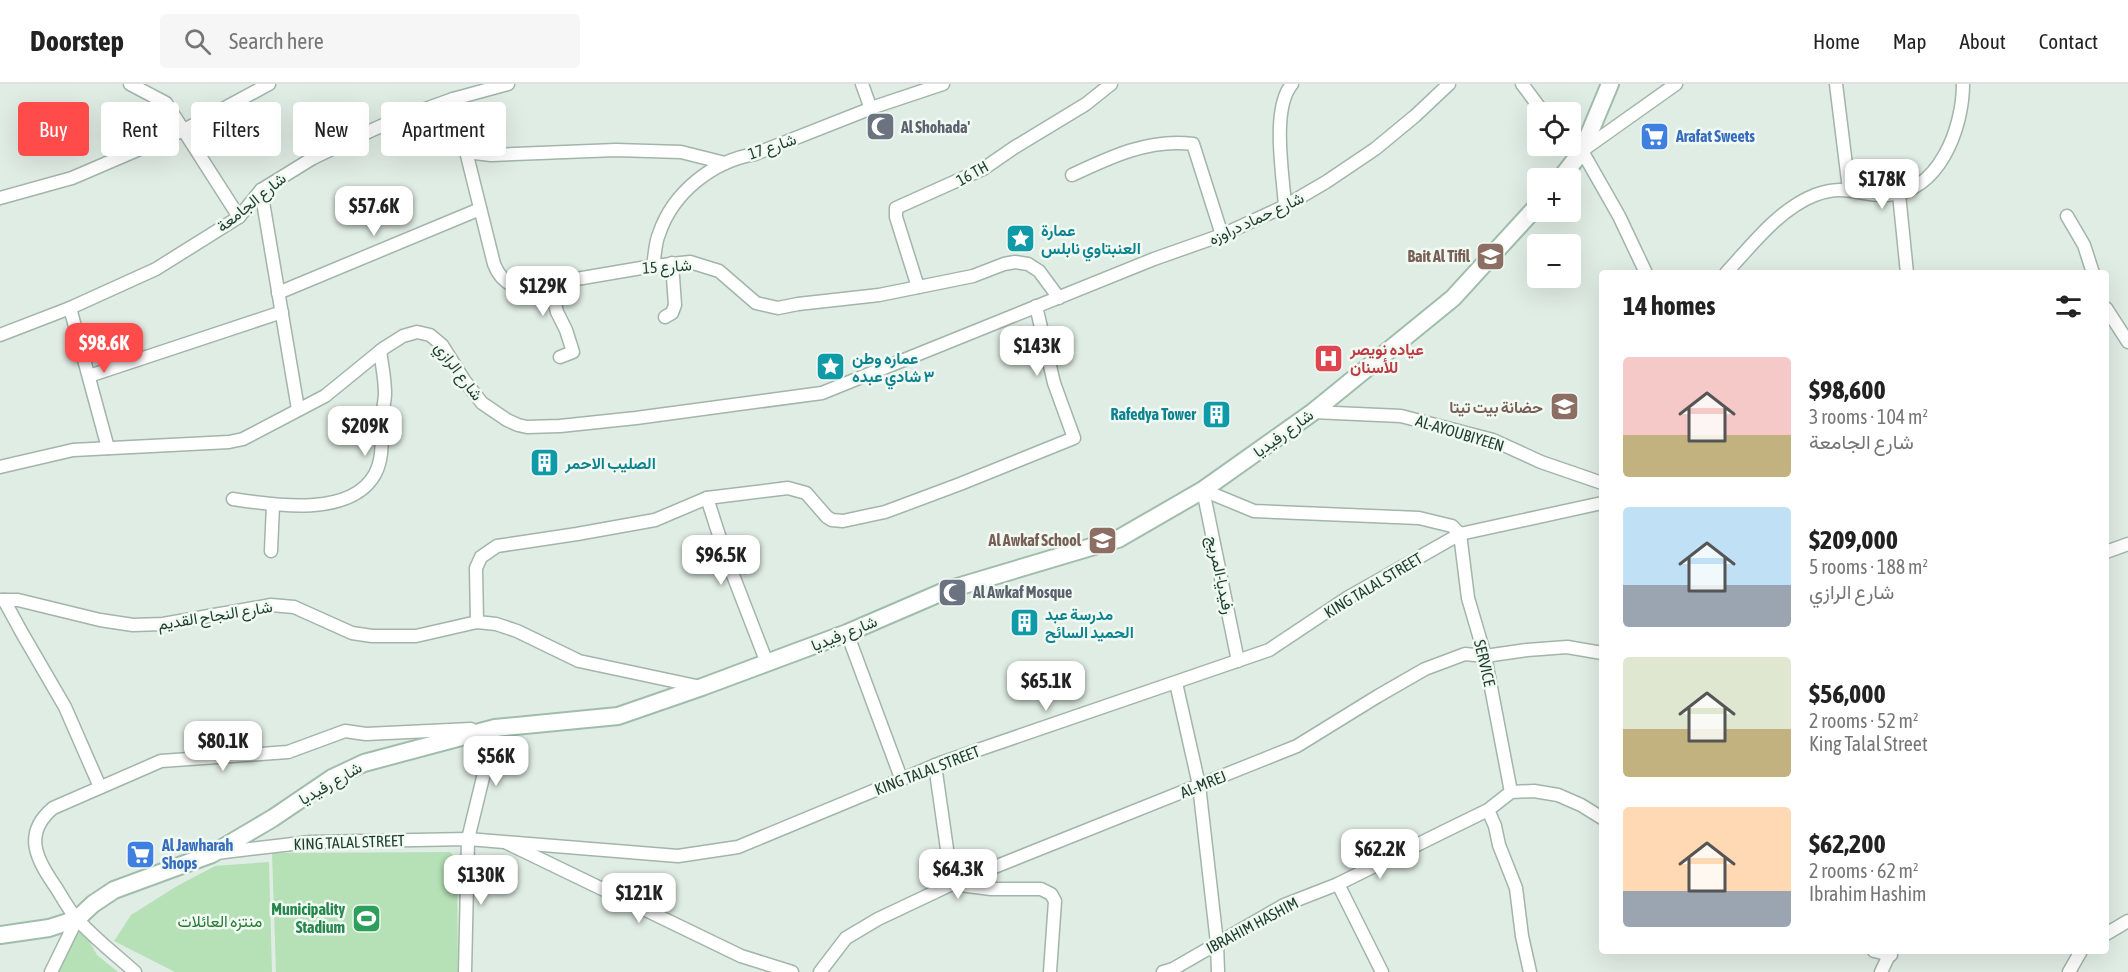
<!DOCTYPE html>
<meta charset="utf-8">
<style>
body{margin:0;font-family:"Asap Condensed",Vazirmatn,sans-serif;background:#f6f6f6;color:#222;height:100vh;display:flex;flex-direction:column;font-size:22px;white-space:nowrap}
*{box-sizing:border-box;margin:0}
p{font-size:20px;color:#767676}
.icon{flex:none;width:33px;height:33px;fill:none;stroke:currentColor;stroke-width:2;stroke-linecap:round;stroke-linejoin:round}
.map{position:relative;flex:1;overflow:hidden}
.drawer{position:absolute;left:1599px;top:186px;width:510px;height:684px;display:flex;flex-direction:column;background:#fff;border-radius:6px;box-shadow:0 6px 24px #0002}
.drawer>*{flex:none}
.hud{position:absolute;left:18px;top:18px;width:570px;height:54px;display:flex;gap:12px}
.buttons{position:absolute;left:1527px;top:18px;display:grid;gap:12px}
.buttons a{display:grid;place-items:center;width:54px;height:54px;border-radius:6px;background:#fff;box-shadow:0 6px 24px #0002;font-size:30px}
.price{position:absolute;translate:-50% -51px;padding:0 14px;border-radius:12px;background:#fff;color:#222;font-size:20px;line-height:39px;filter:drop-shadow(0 2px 3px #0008)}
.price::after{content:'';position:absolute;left:50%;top:36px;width:18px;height:14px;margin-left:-9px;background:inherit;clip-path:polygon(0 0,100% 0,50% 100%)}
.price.active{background:#ff4c4b;color:#fff}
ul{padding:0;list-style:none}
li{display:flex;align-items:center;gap:18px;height:150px;padding:0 24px}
li span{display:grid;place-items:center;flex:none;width:168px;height:120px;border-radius:6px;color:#555}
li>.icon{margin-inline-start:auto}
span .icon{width:72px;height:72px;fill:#fffc;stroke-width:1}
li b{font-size:26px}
h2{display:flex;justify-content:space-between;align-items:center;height:72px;padding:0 24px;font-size:26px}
.chip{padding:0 21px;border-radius:6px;background:#fff;box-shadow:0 6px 24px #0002;font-size:21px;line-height:54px}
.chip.active{background:#ff4c4b;color:#fff}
header{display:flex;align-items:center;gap:36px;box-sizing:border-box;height:84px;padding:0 30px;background:#fff;border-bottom:2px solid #e0e0e0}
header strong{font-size:28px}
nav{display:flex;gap:33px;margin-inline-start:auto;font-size:21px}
.search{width:420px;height:54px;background:#f6f6f6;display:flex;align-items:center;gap:15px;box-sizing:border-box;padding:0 21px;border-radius:6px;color:#767676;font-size:22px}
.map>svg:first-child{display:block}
</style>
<header>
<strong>Doorstep</strong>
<div class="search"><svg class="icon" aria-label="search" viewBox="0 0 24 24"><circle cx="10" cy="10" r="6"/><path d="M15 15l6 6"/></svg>Search here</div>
<nav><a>Home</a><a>Map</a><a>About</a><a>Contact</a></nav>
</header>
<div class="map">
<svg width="2128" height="888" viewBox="0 0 2128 888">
<rect width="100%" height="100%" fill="#e0ede4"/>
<g fill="#b6e1b7">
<polygon points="450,768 457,776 458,888 276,888 272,769"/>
<polygon points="269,778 272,888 175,888 114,857 131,831 177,802 215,782"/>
<polygon points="77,835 97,871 118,888 59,888"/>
</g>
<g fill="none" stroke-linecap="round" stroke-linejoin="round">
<defs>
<g id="street">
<polyline points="130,0 166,19 239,133"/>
<polyline points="862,0 871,25"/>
<polyline points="1522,0 1543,28"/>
<polyline points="1836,0 1849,105"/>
<path d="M453,15L494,180C502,201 521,209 541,201L653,182L690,178L719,187L756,219L778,224L798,220L879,211L973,192L1004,180L1015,178L1028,180L1039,187L1059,214"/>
<polyline points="1570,56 1582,67 1619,132 1646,189"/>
<polyline points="1583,66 1676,0"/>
<polyline points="466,68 491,71 616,66 681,68 725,79"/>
<path d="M1072,91C1110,73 1150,54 1193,60L1222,151"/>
<polyline points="261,106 298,325"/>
<polyline points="1899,110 1907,189"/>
<polyline points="0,114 72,94 184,46 269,0"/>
<path d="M1285,122C1283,90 1271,25 1292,0"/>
<polyline points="2067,132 2084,161 2093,189"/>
<path d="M653,182C655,171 655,159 659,150C673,108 713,77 755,70L877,22L943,0"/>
<path d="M1726,189C1752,161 1779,125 1815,111C1845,99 1859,112 1887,111C1939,109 1963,44 1963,0"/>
<polyline points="550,199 557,228 566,246 573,268 560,273"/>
<polyline points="918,203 896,133 896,124 983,85 1015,63 1086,20 1111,0"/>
<polyline points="278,209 480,125"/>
<polyline points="70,224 108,364"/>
<polyline points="2106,224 2128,258"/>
<polyline points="665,233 672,229 675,221 672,179"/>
<polyline points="0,251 70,224 156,185 239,133 261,106 313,74 357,53 392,37 453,15 508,0"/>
<polyline points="89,292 282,228"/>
<polyline points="1313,328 1401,332 1493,356 1541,378 1602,399"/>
<polyline points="0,383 73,366 229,358 243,355 325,312 384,264 403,252 417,248 430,251 442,261 464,296 482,319 507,336 518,341 527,343 560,342 636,334 822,309 1154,175 1222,151 1285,122 1326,98 1375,65 1415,32 1449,0"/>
<polyline points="1203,406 1254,427 1419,434 1452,442 1460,450 1468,514 1485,572 1511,708"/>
<polyline points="1203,406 1238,577"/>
<polyline points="707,414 726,473 767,579"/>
<path d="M233,415C272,421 351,434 375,390C384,373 381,354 382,336C382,327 385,318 385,309C385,295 382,281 380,267"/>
<polyline points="271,467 273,421"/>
<polyline points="2106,468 2128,460"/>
<polyline points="0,516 18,516 100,536 133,541 163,540 271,521 294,523 352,549 372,552 416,552 477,538 496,540 517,547 579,577 701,603"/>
<polyline points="4,516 22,549 65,623 100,703"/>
<polyline points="477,538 476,484 481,473 497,462 577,450 655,436 707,414 788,404 806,409 827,433 832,436 843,437 885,428 960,400 1074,354 1054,299 1036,222"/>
<polyline points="847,549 901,694"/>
<polyline points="1176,599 1199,701 1217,859 1218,888"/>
<polyline points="935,681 952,800 991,805 1041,805 1051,810 1055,817 1050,888"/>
<polyline points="1488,726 1495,742 1499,761 1516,804 1522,852 1530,888"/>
<polyline points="507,759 741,872 792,888"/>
<polyline points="216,769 310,758 468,755 678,772 738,763 943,678 1269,566 1347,514 1460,450 1602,419"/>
<polyline points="1338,800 1382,888"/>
<polyline points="2106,850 2128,837"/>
<polyline points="1874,867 1891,871"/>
<polyline points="51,888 77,835"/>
<path d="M135,888C116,871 94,854 77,835C69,826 63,815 57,805C38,777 21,751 53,724L161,677L288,668L345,647L366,650L471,645"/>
<polyline points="465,888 468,755 495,644 489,644"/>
<polyline points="820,888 846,854 878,835 952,800 1297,662 1378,612 1425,585 1465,570 1485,572 1527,566 1567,563 1602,569"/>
<polyline points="1163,888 1173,885 1284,821 1338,800 1445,747 1488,726 1511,708 1534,707 1558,711 1581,721 1602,734"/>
<polyline points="1881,888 1891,867"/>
<polyline points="2069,888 2081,867"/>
</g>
<g id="secondary">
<polyline points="1561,94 1582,67 1610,0"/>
<polyline points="0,851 49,844 77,835 93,820 114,806 212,770 273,734 332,694 364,679 495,644 618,632 702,603 847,549 947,506 1118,455 1203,406 1313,328 1453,214 1538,121"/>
</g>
</defs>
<use href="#street" stroke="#a2b5aa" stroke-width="15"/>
<use href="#secondary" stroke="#a0bdac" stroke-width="20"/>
<use href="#street" stroke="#fff" stroke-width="12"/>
<use href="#secondary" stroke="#fff" stroke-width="16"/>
</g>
<defs>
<symbol id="mosque-square" viewBox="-11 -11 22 22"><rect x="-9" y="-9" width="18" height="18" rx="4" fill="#6b7280" stroke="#f1f9f3"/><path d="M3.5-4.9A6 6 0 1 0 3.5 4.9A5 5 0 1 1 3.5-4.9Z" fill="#fff"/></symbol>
<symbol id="supermarket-square" viewBox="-11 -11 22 22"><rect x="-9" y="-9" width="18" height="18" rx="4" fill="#3f7fe0" stroke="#f1f9f3"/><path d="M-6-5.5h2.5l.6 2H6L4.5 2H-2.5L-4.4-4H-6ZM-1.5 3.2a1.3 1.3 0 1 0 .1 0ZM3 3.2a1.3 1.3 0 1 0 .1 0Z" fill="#fff"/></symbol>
<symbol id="sight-square" viewBox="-11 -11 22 22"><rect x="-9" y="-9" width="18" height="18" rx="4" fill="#0f9aa8" stroke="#f1f9f3"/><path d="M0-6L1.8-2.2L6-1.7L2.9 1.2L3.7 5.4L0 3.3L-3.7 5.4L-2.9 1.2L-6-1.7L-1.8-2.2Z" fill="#fff"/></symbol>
<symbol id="school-square" viewBox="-11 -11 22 22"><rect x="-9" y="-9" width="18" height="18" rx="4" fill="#8d6e63" stroke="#f1f9f3"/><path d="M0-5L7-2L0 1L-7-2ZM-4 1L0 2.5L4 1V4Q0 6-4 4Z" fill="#fff"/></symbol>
<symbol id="hospital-square" viewBox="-11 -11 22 22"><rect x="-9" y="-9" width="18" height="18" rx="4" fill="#e0444e" stroke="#f1f9f3"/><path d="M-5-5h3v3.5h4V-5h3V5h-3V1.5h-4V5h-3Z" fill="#fff"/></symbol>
<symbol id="building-square" viewBox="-11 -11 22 22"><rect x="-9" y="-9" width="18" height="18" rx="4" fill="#0f9aa8" stroke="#f1f9f3"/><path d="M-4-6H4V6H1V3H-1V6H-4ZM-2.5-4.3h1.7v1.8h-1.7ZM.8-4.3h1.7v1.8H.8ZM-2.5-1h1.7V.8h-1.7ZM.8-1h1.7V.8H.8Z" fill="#fff"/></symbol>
<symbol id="stadium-square" viewBox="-11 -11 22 22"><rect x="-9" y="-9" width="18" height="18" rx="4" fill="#2e9e5b" stroke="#f1f9f3"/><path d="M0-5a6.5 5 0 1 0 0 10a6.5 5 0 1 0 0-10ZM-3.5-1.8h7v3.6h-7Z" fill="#fff"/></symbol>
</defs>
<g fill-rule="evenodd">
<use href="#mosque-square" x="864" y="26" width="33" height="33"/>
<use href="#supermarket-square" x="1638" y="36" width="33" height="33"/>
<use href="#sight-square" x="1004" y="138" width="33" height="33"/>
<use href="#school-square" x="1474" y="156" width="33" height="33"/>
<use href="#hospital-square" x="1312" y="258" width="33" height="33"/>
<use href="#sight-square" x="814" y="266" width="33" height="33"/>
<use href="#school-square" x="1548" y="306" width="33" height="33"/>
<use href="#building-square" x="1200" y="314" width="33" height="33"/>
<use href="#building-square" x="528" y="362" width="33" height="33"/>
<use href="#school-square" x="1086" y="440" width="33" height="33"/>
<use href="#mosque-square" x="936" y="492" width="33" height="33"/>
<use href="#building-square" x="1008" y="522" width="33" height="33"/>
<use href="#supermarket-square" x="124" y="754" width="33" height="33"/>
<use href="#stadium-square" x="350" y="818" width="33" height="33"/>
</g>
<g text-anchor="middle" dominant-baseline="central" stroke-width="5" stroke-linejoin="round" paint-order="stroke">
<g font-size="16" font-weight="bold" fill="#5b616d" stroke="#f1f9f3" text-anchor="start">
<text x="901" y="43">Al Shohada'</text>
<text x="973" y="508">Al Awkaf Mosque</text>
</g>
<g font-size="16" font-weight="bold" fill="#366cbe" stroke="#f1f9f3" text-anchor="start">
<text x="1676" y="52">Arafat Sweets</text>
<text x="162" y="761">Al Jawharah<tspan x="162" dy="18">Shops</tspan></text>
</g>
<g font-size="16" fill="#1e3f2e" stroke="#f1f9f3">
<text transform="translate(772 62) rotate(-19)">شارع 17</text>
<text transform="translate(972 89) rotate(-29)">16 TH</text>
<text transform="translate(251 118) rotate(-39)">شارع الجامعة</text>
<text transform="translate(1256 134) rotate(-25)">شارع حماد دراوزه</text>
<text transform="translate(667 182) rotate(-4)">شارع 15</text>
<text transform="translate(459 287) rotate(53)">شارع الرازي</text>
<text transform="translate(1283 349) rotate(-36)">شارع رفيديا</text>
<text transform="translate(1460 349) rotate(17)">AL-AYOUBIYEEN</text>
<text transform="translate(1221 491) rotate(78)">رفيديا-المريج</text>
<text transform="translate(1373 501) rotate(-31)">KING TALAL STREET</text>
<text transform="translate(215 531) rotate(-9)">شارع النجاح القديم</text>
<text transform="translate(844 549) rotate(-22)">شارع رفيديا</text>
<text transform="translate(1485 579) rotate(77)">SERVICE</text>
<text transform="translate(927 686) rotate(-21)">KING TALAL STREET</text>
<text transform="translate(330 699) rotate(-30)">شارع رفيديا</text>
<text transform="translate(1203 700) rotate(-22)">AL-MREJ</text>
<text transform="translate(349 758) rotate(-2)">KING TALAL STREET</text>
<text transform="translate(1252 841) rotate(-28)">IBRAHIM HASHIM</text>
</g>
<g font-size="16" font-weight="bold" fill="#0d838f" stroke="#f1f9f3" text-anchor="start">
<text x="1041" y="146">عمارة<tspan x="1041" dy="18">العنبتاوي نابلس</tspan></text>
<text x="852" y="274">عماره وطن<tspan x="852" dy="18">٣ شادي عبده</tspan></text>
<text x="1196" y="330" text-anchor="end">Rafedya Tower</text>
<text x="565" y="379">الصليب الاحمر</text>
<text x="1045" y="530">مدرسة عبد<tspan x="1045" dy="18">الحميد السائح</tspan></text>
</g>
<g font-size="16" font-weight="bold" fill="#785e54" stroke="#f1f9f3" text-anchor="end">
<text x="1470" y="172">Bait Al Tifil</text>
<text x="1543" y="323">حضانة بيت تيتا</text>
<text x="1081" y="456">Al Awkaf School</text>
</g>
<g font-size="16" font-weight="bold" fill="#be3a42" stroke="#f1f9f3" text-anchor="start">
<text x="1350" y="265">عياده نويصر<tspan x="1350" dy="18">للأسنان</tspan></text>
</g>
<g font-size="16" font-weight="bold" fill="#27864d" stroke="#f1f9f3" text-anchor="end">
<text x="345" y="825">Municipality<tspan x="345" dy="18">Stadium</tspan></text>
</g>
<g font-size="16" fill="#247a31" stroke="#f1f9f3">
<text x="220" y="837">منتزه العائلات</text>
</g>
</g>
</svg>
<div class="buttons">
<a><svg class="icon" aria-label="locate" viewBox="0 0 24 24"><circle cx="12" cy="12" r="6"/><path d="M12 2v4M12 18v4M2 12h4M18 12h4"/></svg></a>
<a>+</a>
<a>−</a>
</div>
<b class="price" style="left:1882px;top:126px">$178K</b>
<b class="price" style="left:374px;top:153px">$57.6K</b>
<b class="price" style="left:543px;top:233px">$129K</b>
<b class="price active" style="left:104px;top:290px">$98.6K</b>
<b class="price" style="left:1037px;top:293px">$143K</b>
<b class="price" style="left:365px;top:373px">$209K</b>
<b class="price" style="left:721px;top:502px">$96.5K</b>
<b class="price" style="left:1046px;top:628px">$65.1K</b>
<b class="price" style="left:223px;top:688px">$80.1K</b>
<b class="price" style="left:496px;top:703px">$56K</b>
<b class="price" style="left:1380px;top:796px">$62.2K</b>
<b class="price" style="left:958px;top:816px">$64.3K</b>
<b class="price" style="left:481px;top:822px">$130K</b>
<b class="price" style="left:639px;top:840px">$121K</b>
<div class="hud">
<a class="chip active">Buy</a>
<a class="chip">Rent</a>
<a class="chip">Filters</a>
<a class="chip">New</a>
<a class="chip">Apartment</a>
</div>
<section class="drawer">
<h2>14 homes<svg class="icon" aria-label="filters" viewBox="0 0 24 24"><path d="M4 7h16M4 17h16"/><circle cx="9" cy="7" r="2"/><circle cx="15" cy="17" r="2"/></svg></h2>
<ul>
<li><span style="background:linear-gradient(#f6c9c9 65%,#c2b280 0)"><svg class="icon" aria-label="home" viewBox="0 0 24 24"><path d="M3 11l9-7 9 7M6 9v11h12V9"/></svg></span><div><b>$98,600</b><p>3 rooms · 104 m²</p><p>شارع الجامعة</p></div></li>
<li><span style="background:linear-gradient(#bfe0f5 65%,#9aa5b1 0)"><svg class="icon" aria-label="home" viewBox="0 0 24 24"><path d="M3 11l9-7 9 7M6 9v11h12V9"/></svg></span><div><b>$209,000</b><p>5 rooms · 188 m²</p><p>شارع الرازي</p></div></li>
<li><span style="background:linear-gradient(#dfe7d0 60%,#c2b280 0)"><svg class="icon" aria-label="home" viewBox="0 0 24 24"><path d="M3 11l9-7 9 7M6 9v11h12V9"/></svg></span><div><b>$56,000</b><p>2 rooms · 52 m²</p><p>King Talal Street</p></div></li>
<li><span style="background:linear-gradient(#ffd9b3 70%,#9aa5b1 0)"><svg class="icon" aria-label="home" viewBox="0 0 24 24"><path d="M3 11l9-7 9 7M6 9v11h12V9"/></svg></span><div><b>$62,200</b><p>2 rooms · 62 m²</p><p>Ibrahim Hashim</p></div></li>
</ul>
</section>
</div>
